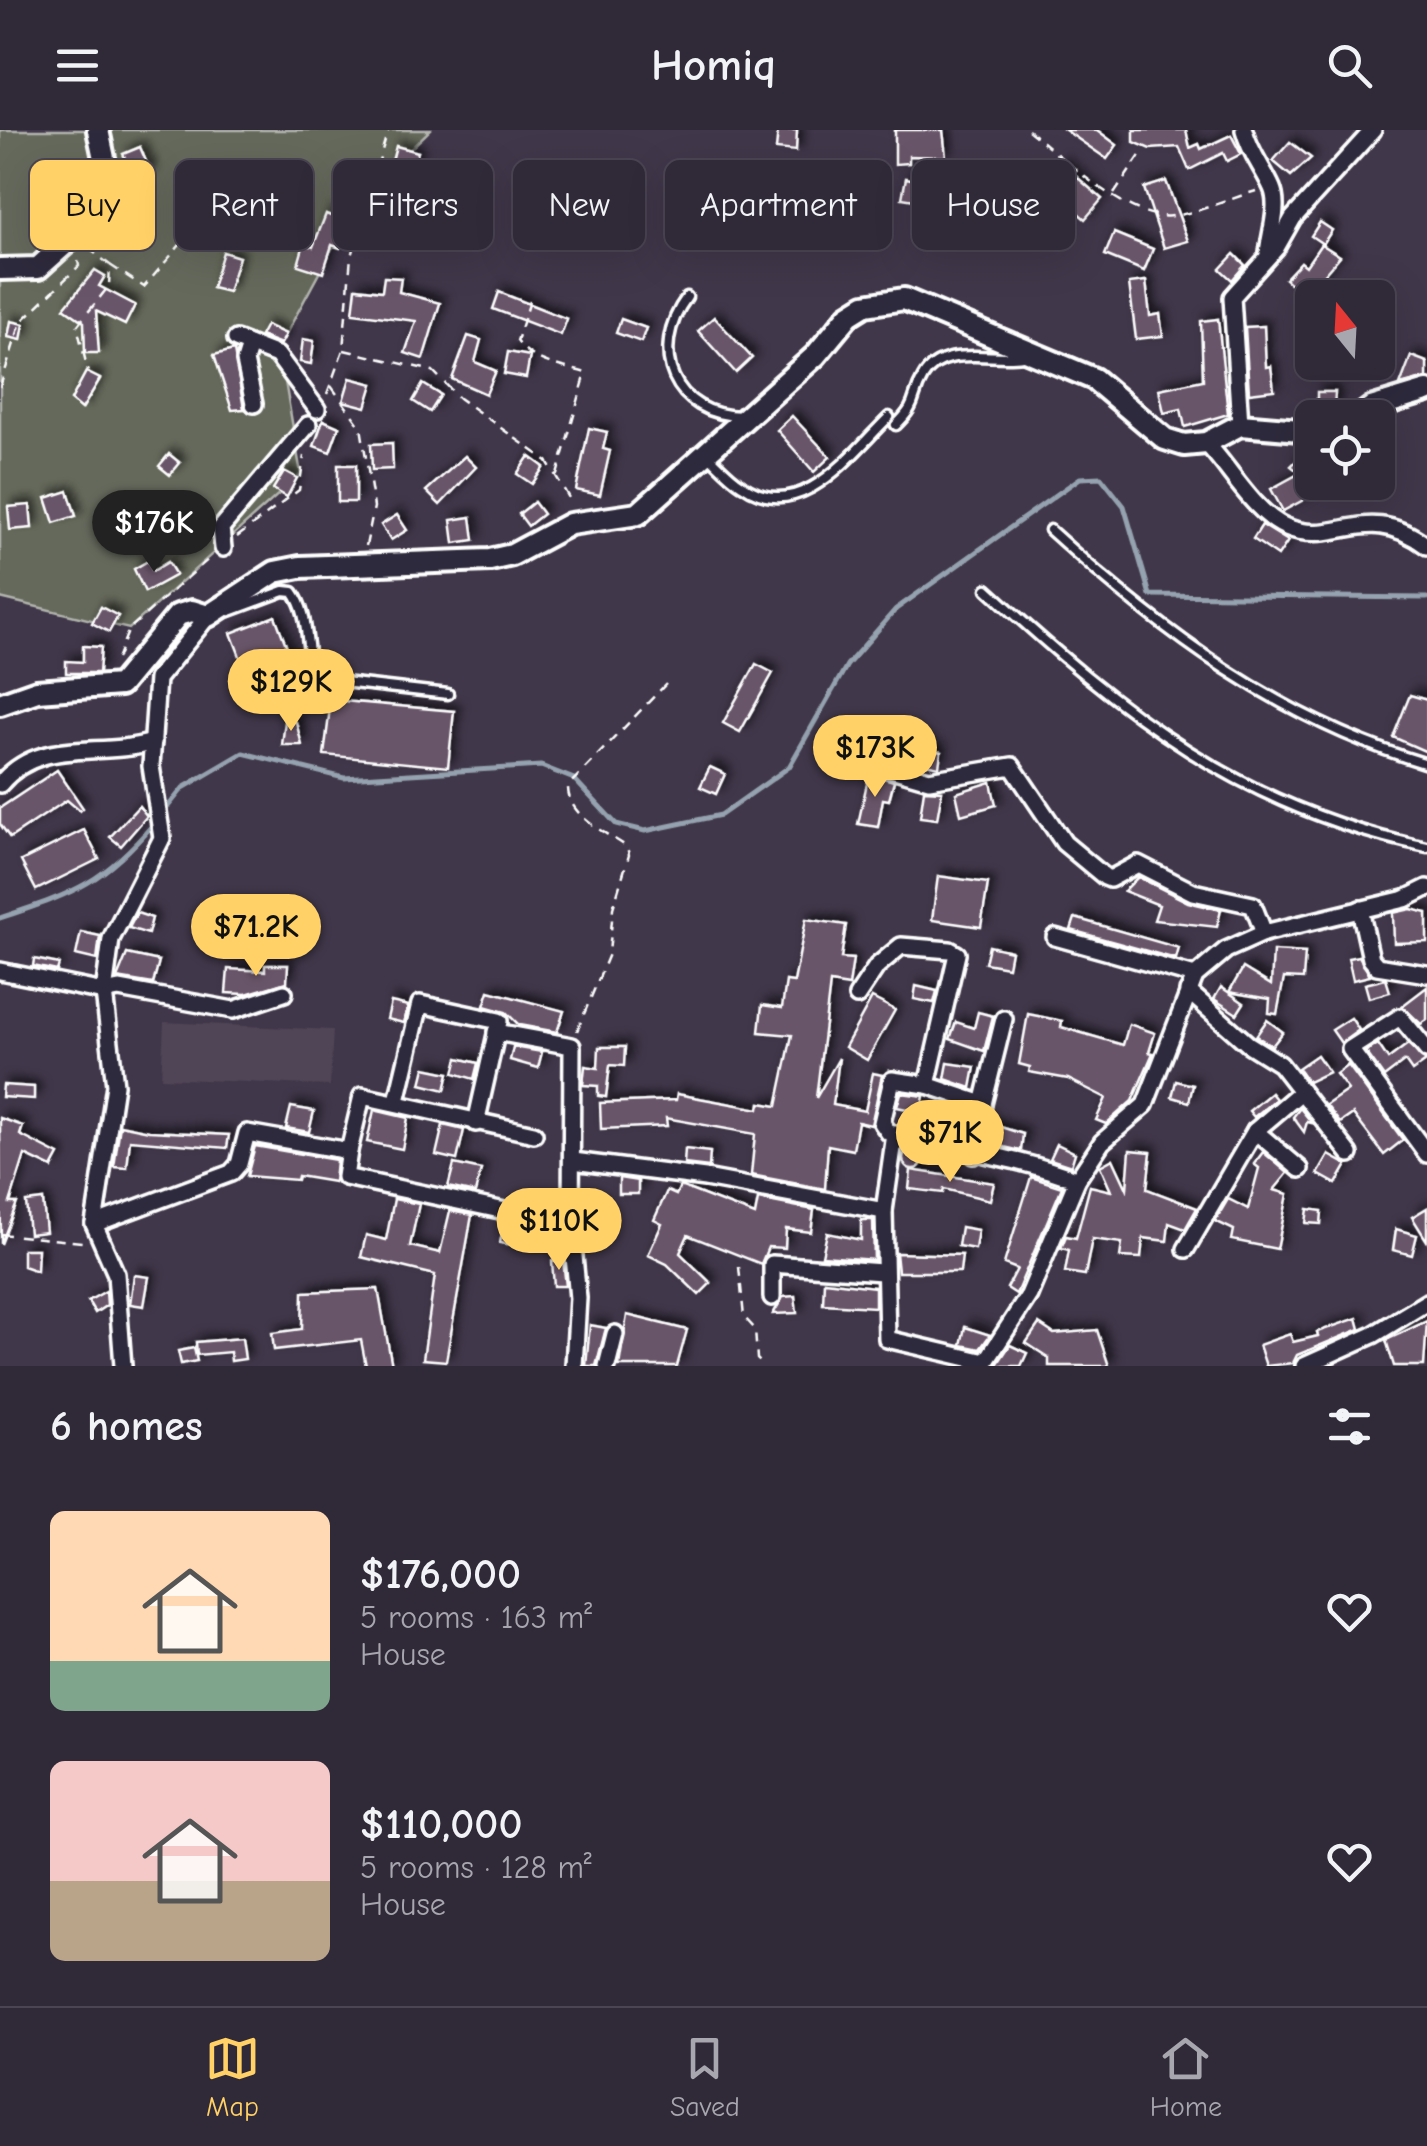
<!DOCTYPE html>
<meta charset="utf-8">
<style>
body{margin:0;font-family:"Comic Neue",sans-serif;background:#3c3543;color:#f1f3f6;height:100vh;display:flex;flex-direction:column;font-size:38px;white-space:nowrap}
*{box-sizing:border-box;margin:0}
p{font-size:32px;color:#a8a6ae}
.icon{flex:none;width:55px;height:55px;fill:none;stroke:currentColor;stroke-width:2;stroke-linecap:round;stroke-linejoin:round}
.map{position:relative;height:1236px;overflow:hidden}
.drawer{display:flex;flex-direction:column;background:#302938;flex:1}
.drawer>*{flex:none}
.top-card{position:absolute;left:30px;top:30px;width:1368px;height:90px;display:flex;gap:20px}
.needle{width:65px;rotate:342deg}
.tools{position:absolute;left:1295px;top:150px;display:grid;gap:20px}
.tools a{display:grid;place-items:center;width:100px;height:100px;border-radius:15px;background:#302938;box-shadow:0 10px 40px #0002,0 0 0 2px #4b4553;font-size:50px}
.price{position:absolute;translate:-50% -85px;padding:0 22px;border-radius:35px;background:#ffd166;color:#111;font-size:32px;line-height:65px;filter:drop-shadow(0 2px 5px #0008)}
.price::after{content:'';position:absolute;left:50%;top:60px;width:30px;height:22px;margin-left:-15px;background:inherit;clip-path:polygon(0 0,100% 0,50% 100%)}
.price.on{background:#222;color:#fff}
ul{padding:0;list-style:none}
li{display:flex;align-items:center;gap:30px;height:250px;padding:0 50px}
li span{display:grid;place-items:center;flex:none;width:280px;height:200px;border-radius:15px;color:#555}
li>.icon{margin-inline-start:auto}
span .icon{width:120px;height:120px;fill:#fffc;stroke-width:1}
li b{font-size:42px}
h2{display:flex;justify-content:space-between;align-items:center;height:120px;padding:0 50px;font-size:42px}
.chip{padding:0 35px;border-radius:15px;background:#302938;box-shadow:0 10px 40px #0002,0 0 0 2px #4b4553;font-size:35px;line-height:90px}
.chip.on{background:#ffd166;color:#111}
header{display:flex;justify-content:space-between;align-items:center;height:130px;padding:0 50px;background:#302938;font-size:45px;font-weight:700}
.tab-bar{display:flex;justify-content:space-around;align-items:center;height:140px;border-top:2px solid #4b4553;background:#302938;font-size:28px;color:#a8a6ae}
.tab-bar a{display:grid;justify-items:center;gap:5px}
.tab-bar .on{color:#ffd166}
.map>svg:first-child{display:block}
</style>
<header><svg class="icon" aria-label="menu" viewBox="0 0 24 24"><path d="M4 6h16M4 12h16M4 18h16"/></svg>Homiq<svg class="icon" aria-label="search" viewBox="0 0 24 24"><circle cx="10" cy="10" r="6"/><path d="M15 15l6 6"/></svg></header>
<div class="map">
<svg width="1427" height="1236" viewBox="0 0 1427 1236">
<defs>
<filter id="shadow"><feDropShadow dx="5.5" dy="-5.5" stdDeviation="5" flood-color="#0009"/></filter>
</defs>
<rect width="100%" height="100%" fill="#40374a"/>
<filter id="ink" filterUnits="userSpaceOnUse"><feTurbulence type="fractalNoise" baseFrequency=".01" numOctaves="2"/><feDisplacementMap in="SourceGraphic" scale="20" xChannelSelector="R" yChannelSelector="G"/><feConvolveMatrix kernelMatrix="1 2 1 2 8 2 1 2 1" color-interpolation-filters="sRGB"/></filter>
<g filter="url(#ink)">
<polygon fill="#504456" points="164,892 333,900 330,956 161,948"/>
<polygon fill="#65695b" stroke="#b2b4ad" stroke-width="2.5" points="0,0 430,0 359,69 279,217 301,344 129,499 0,468"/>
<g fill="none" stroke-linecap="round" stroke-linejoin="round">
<g stroke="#95a2af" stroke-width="5">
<polyline points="162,684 183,658 243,623 344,648 541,636 574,649 616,694 645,701 721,685 789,637 847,535 896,479 1080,348 1101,347 1124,376 1150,465 1427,468"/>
<path d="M0,788C74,763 103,754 155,692"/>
</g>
</g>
<g fill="#695469" stroke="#fff" stroke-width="2.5" filter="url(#shadow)">
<polygon points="778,0 797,0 796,21 776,19"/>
<polygon points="895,0 943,0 946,27 909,26 909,33 895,34"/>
<polygon points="1065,0 1097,0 1117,15 1107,29"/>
<polygon points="1134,0 1186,0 1190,18 1199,14 1201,19 1231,5 1241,24 1227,31 1223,23 1189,40 1179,17 1150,19 1134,12"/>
<polygon points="1290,12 1311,28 1291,46 1273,31"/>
<polygon points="396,16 418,22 413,40 391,35"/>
<polygon points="140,17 151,43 124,55 121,42 130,39 123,24"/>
<polygon points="1061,33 1102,69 1085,89 1044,53"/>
<polygon points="906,48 925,52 921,71 902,68"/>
<polygon points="428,49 454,60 448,75 422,64"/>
<polygon points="1166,51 1188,111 1164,118 1144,58"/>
<polygon points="1056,79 1063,99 1039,108 1032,88"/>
<polygon points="326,84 350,94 340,118 332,115 323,143 298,135 304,114 313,117"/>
<polygon points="1320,92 1332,100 1323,114 1311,106"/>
<polygon points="1114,103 1153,119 1144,141 1105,125"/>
<polygon points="1321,114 1340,126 1305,167 1285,149 1301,132 1306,136"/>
<polygon points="223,122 239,127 228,162 212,158"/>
<polygon points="1234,124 1245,135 1232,150 1220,139"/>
<polygon points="95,140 105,146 99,156 135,175 125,195 96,181 99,223 85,223 84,192 64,178"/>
<polygon points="384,147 401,148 399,162 440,173 423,229 405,223 416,191 353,183 356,158 382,161"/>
<polygon points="1146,151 1150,186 1160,184 1163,206 1136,209 1129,153"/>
<polygon points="499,162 567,189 561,205 493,179"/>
<polygon points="714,187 752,228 736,243 698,201"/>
<polygon points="621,189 646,198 641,212 616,203"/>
<polygon points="1218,189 1228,284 1185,297 1181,279 1164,283 1159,259 1203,250 1201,191"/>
<polygon points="11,191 24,194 21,210 8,207"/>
<polygon points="266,195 286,204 281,214 260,206"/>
<polygon points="1264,196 1266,237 1271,236 1274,260 1249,263 1245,197"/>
<polygon points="468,206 481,210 475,232 496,241 486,264 452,249"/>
<polygon points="303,209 314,211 311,234 300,232"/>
<polygon points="234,220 244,279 232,280 214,225"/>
<polygon points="508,222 530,226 526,248 504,244"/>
<polygon points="1411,226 1427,232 1427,248 1400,255"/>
<polygon points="86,242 100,249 82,279 71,270"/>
<polygon points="350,248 373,254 366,277 343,271"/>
<polygon points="423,254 441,265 430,282 413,271"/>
<polygon points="1317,262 1335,262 1334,279 1317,279"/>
<polygon points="792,286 830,327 814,342 777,300"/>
<polygon points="323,290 339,297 330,322 314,316"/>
<polygon points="589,298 607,302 603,319 610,321 600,365 576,360"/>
<polygon points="392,313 393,339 372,340 371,314"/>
<polygon points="1312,315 1312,355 1309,352 1302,359 1307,368 1283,381 1271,359 1300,343 1291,336"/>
<polygon points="169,324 180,333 170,345 159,336"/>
<polygon points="465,326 476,337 440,375 426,361"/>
<polygon points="529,326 544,337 532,354 517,344"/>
<rect x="338" y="335" width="18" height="37"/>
<polygon points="284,341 297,348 287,367 273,359"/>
<polygon points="68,361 76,386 54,393 46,368"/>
<polygon points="534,372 543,384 528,396 519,384"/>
<polygon points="30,375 32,398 10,400 8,377"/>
<polygon points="397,385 407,400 391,410 381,395"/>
<polygon points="471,387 474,410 454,413 451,390"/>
<polygon points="1262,395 1288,411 1278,426 1253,409"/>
<polygon points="148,431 153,441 168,432 176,445 145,462 134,439"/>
<polygon points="101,477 118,486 109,502 92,493"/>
<polygon points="275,486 300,552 256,568 231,503"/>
<polygon points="83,516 101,517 99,543 66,543 66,531 83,532"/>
<polygon points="756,534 773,543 740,602 723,593"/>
<polygon points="1410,565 1427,570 1427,622 1393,607"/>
<polygon points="331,570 454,581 448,637 324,625"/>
<polygon points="285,591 296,592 302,615 282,615"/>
<polygon points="890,609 941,622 939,637 885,625"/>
<polygon points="710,637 725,644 716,664 700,657"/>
<polygon points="57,640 83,678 80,681 67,670 10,708 0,694 0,678"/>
<polygon points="869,644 894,651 889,670 883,669 878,697 858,694"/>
<polygon points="991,652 996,675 961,685 956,663"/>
<polygon points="924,660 942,661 937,689 920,687"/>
<polygon points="139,676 147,686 121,716 110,707"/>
<polygon points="84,700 99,729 36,760 21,731"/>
<polygon points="938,746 988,753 981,797 932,790"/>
<polygon points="1138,747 1188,772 1221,780 1217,797 1154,790 1159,775 1124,761"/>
<polygon points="1411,779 1427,783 1427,812 1394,813 1393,783"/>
<polygon points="137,783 152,788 148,804 129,798"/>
<polygon points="1075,788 1179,818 1176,829 1071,800"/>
<polygon points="806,789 846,795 841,828 853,829 849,856 830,853 816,968 839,928 833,975 865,981 873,943 882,945 871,995 858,992 853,1020 828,1015 825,1059 751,1045 755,1004 666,988 667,996 601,999 600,973 676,970 677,964 759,979 760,973 777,976 792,905 759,902 762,875 782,878 786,851 794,852"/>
<polygon points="81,802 100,806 97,830 76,825"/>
<polygon points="989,816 1011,821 1008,837 985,833"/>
<polygon points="1273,821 1305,823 1303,849 1284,848 1277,884 1269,883 1270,869 1229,862 1243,838 1271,855"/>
<polygon points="127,824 159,831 153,854 117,848"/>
<polygon points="1359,826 1370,846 1353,850 1348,828"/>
<polygon points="34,829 59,834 57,841 33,836"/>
<polygon points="265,835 288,835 287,852 246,864 226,863 228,839 265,841"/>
<polygon points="1386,849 1390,862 1369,868 1365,854"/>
<polygon points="916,856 937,861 934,873 914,869"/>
<polygon points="1221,857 1244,873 1237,884 1214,869"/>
<polygon points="1427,857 1427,890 1421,894 1402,876"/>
<polygon points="489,861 564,881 557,902 519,895 506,882 484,876"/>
<polygon points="872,868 895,880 867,930 845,917"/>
<polygon points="391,872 408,876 404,893 387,889"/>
<polygon points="978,882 993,886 984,921 950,909 956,892 974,898"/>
<polygon points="1028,884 1062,891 1061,897 1123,915 1129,894 1155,903 1149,922 1153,923 1132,971 1106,994 1096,990 1106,968 1068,949 1029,942 1030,937 1019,934"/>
<polygon points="1351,888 1359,900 1341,913 1332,900"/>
<polygon points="1267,890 1283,902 1272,916 1256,906"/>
<polygon points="1378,914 1388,929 1408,914 1426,931 1412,941 1405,931 1384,947 1366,922"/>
<polygon points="513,917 542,922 538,938 510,930"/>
<polygon points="599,917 625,917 624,936 610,935 606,967 598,966 598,956 583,955 585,936 598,938"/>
<polygon points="1317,925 1329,942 1308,952 1298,938"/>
<polygon points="458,928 478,933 474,949 454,943"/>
<polygon points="948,933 975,937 971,958 945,949"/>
<polygon points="1348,935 1403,1010 1384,1025 1353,984 1340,993 1326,975 1348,960 1336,944"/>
<polygon points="425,938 449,943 445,960 421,954"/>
<polygon points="1176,951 1193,955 1189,972 1172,967"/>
<polygon points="3,955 34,957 34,969 2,967"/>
<polygon points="901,963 924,966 921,982 897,977"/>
<polygon points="1271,963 1276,969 1254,987 1249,981"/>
<polygon points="291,977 314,981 309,1002 286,998"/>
<polygon points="1300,978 1312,993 1307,992 1304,1002 1293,987"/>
<polygon points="374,980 408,988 402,1019 367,1012"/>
<polygon points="0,988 23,996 20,1005 59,1025 52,1038 25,1025 10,1073 17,1073 1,1114"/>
<polygon points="991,994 1023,1004 1021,1021 987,1013"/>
<polygon points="120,995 149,1001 229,1005 227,1018 130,1010 127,1038 114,1037"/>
<polygon points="443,995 464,1000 457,1030 436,1025"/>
<polygon points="1057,1014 1075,1023 1071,1036 1050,1029"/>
<polygon points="255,1016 336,1030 334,1052 298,1046 297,1050 247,1046"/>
<circle cx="913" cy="1029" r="10"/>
<polygon points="685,1019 710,1022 709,1037 684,1034"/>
<polygon points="1130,1020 1151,1022 1147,1059 1197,1078 1185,1099 1169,1093 1167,1111 1143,1108 1141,1128 1120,1127 1122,1113 1092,1109 1085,1145 1065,1142 1069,1120 1061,1118 1066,1106 1076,1108 1090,1056 1111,1061 1100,1036 1113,1029 1127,1059"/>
<polygon points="1263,1022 1288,1043 1274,1060 1288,1064 1277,1119 1232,1110 1234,1100 1215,1091 1228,1069 1248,1079 1259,1038 1254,1034"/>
<polygon points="1329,1025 1347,1035 1336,1054 1318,1044"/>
<polygon points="454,1034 481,1040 475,1063 448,1057"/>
<polygon points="911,1040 994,1053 990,1070 944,1059 943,1063 909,1059"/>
<polygon points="1031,1047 1062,1057 1016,1164 1007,1158 1017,1139 1004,1134"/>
<polygon points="619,1048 638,1051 638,1064 619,1064"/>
<polygon points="680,1056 755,1085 758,1069 814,1080 811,1102 786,1099 785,1118 768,1117 761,1134 688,1105 680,1123 711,1153 699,1165 667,1134 648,1125 662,1094 654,1090 667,1061 676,1065"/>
<polygon points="394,1069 419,1074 410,1116 440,1123 450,1081 472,1085 446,1231 423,1229 435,1145 361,1127 366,1105 386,1110"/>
<polygon points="43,1070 46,1102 29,1104 26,1072"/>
<polygon points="1427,1078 1427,1111 1412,1087"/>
<polygon points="1308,1079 1322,1081 1321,1094 1306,1093"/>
<polygon points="861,1090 873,1090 874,1130 822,1126 827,1103 861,1110"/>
<polygon points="504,1092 521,1096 518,1116 500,1113"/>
<polygon points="961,1097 978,1100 975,1119 958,1116"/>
<polygon points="1396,1099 1417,1105 1412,1125 1393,1120"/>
<polygon points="23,1119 38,1119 37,1141 23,1136"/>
<polygon points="896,1123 962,1125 960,1142 898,1142"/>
<polygon points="563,1130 566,1156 554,1156 552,1131"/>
<polygon points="134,1145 149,1147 144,1176 130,1174"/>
<polygon points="824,1151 875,1157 875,1177 823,1174"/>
<polygon points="378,1159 392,1236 366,1236 361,1210 274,1220 272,1203 302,1199 303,1162"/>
<polygon points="106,1161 107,1175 95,1183 88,1171"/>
<polygon points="795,1166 797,1183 773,1184 783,1167"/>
<polygon points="627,1185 687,1200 677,1236 619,1236"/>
<polygon points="1357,1188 1360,1199 1297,1225 1293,1233 1266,1236 1259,1215 1290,1204 1293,1212 1318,1206 1317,1202"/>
<polygon points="1427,1191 1424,1236 1394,1236 1386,1210"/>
<polygon points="1039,1194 1054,1204 1097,1200 1109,1236 1049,1236 1049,1228 1026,1213"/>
<polygon points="590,1195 606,1198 596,1236 586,1236"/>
<polygon points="965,1197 990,1205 980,1219 961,1215"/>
<polygon points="242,1208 245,1229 231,1231 230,1222 197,1225 196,1212"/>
<polygon points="1010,1215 1027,1223 1021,1236 996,1236"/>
<polygon points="194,1218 197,1231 181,1234 178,1221"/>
</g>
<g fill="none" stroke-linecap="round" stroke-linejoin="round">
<defs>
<g id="service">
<path d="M687,167C647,221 674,286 742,286"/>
<path d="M896,295C919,273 910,269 923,247C942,214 992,231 1022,226"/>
<path d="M707,324C718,334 729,347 742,355C800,396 851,324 889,287"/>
<path d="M1050,400C1162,502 1279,590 1427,634"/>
<path d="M987,459C1123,584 1241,679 1427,717"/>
<path d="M230,481L284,461L293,462C312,488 303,523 317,549L448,564"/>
</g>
<g id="minor">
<path d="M1244,0C1250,23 1263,38 1272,58C1280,76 1270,104 1268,123"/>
<polyline points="236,209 277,225 317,279"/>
<polyline points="250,215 245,231 254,274"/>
<polyline points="1240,295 1232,167 1276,118 1293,88 1373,0"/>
<path d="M1206,313C1230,338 1255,384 1286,397C1337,418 1366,370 1427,416"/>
<polyline points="223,418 221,398 308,295"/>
<polyline points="861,630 929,650 1012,636 1064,713 1105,747 1110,749 1138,734 1193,762 1253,775 1264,803"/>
<path d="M0,654C42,605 98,629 153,612"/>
<polyline points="1360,779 1371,829 1377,836 1427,844"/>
<polyline points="1055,807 1195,846"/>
<polyline points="0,841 104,862 119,859 233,880 284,863"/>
<polyline points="1188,861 1248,914 1280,934 1350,1024"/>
<polyline points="857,866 877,836 901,816 950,820 957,824 927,955"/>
<path d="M1004,889L983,974L927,955L892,950L882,993L889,1003C952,1020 1017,1026 1077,1050"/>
<polyline points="496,902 572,916 571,1095 578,1168 574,1236"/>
<polyline points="1427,920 1400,887 1350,919 1427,1024"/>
<polyline points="397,971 420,874 499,891 476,993"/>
<polyline points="1255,1001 1300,1039"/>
<polyline points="349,1021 362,966 534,1004"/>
<polyline points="973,1025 983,974"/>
<polyline points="573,1031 705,1048 884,1081 887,1209 985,1232"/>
<polyline points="884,1081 895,1004"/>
<polyline points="94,1094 231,1043 239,1034 247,1003 349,1021 345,1047 571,1095"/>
<polyline points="1186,1119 1255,1001 1301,962"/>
<polyline points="772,1167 772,1134 882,1142"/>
<polyline points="123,1236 116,1144 94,1094 115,955 104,862 111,809 162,708 151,636 157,549 208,486"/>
<polyline points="607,1236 615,1204"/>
<polyline points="983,1236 1029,1165 1077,1050 1102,1012 1145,975 1195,846 1226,820 1264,803 1405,769 1427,758"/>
<polyline points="1304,1236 1373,1205 1427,1172"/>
</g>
<g id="tertiary">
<polyline points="0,139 38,138 113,71 98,0"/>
<polyline points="1358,288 1371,278 1427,261"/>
<polyline points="0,574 37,561 120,555 178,485 192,481 208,486 275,442 300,437 490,430 512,425 570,394 638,384 815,226 849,185 865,175 904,169 1094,249 1165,309 1184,315 1206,313 1240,295 1312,301"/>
</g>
</defs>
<use href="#service" stroke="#fff" stroke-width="15"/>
<use href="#minor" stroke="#fff" stroke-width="22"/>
<use href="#tertiary" stroke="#fff" stroke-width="28"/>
<g stroke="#fff" stroke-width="2.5" stroke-dasharray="10 8" stroke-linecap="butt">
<path d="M1028,0C1062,27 1128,92 1173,86C1200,82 1229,69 1256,61"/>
<polyline points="1114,64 1141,24"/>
<polyline points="88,118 110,135 109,156 77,196 88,241"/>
<polyline points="110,135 144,157 203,88 233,30"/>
<path d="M530,171L517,211C532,233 562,236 586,243L557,345"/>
<polyline points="344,220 433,241 459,268 547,331 572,373"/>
<polyline points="331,256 361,297 374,377 366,416"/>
<polyline points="0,257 21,192 79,136 77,126"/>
<polyline points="327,264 343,220 351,126 388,0"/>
<polyline points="237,407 299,360 304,326"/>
<polyline points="117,529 129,499 211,427"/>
<path d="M577,901L609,824L613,778L629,725L627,717C606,702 567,687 568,656L666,554"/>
<polyline points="0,1104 82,1112"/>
<polyline points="739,1137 744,1187 755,1199 757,1229 764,1236"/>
</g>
<use href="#service" stroke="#2f2a3d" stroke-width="8"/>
<use href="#minor" stroke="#2f2a3d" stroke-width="15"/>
<use href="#tertiary" stroke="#2f2a3d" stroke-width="20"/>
</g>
</g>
</svg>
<div class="tools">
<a><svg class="needle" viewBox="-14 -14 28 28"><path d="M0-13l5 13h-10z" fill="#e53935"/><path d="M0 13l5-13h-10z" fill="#a8a6ae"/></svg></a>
<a><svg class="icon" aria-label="locate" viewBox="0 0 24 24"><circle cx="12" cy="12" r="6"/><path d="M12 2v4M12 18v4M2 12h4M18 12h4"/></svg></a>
</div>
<b class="price on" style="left:154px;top:445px">$176K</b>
<b class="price" style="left:291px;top:604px">$129K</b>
<b class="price" style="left:875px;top:670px">$173K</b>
<b class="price" style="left:256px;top:849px">$71.2K</b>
<b class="price" style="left:950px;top:1055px">$71K</b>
<b class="price" style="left:559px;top:1143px">$110K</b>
<div class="top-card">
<a class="chip on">Buy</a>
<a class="chip">Rent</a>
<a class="chip">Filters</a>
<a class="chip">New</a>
<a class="chip">Apartment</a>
<a class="chip">House</a>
</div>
</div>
<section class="drawer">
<h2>6 homes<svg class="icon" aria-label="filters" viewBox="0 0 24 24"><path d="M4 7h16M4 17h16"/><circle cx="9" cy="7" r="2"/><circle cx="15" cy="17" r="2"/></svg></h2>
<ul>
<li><span style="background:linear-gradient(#ffd9b3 75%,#7fa58c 0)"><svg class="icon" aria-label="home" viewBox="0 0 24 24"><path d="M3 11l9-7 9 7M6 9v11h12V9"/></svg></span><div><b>$176,000</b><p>5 rooms · 163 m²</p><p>House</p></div><svg class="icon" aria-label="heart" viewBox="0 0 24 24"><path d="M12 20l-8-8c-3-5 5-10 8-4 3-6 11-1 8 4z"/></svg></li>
<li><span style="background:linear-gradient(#f6c9c9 60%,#b9a48a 0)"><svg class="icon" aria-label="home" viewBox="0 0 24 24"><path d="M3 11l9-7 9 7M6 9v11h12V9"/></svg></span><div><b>$110,000</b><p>5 rooms · 128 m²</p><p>House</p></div><svg class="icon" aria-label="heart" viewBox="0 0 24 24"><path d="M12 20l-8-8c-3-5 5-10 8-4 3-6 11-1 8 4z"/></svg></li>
</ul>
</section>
<nav class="tab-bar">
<a class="on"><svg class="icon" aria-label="map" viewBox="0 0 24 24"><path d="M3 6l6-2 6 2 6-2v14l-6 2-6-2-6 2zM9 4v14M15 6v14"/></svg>Map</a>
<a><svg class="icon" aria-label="saved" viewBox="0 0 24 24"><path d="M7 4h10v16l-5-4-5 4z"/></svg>Saved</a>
<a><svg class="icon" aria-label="home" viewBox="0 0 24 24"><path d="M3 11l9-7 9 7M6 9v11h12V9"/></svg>Home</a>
</nav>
